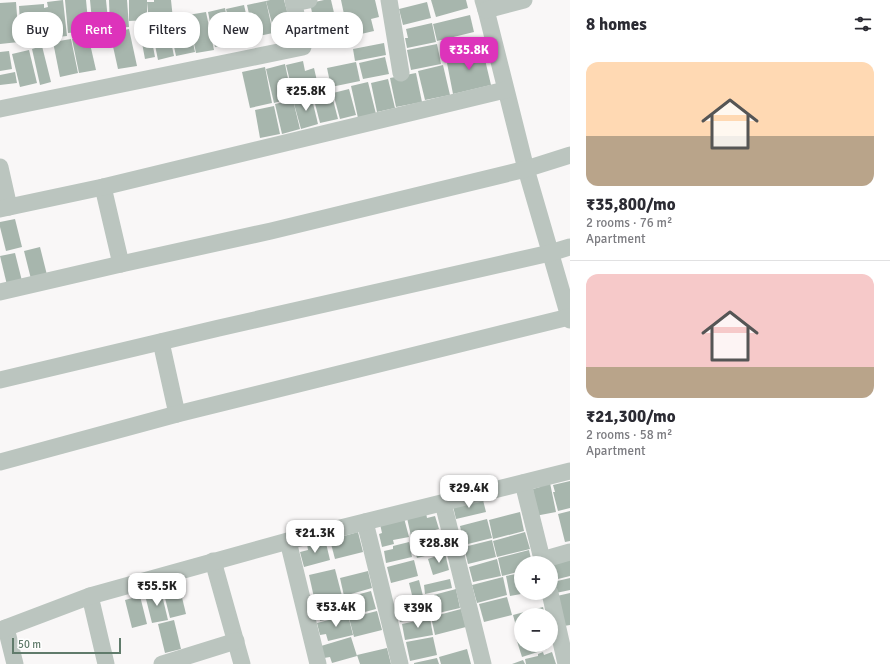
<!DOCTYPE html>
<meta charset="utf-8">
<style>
body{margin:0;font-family:Signika,sans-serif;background:#f2f2f3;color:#2b2b33;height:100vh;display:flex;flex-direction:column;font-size:15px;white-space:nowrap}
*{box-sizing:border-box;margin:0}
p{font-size:13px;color:#7c7c81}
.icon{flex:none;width:22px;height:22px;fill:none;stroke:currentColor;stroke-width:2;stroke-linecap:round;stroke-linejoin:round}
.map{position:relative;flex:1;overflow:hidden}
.details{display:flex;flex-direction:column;background:#fff;width:320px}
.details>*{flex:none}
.guide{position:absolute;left:12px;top:12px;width:380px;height:36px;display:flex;gap:8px}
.tools{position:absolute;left:514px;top:556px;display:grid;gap:8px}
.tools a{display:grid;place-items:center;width:44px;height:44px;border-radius:50%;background:#fff;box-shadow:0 2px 6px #0003;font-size:20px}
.scale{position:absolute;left:12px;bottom:10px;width:109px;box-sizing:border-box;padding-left:4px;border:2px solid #607b6b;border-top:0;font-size:11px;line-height:14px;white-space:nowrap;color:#607b6b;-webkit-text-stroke:3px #fff;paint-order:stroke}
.price{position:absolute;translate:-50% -34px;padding:0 9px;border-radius:8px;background:#fff;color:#222;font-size:13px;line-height:26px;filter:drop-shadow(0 1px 2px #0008)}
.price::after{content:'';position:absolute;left:50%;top:24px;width:12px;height:9px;margin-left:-6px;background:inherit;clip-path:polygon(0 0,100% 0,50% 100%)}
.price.on{background:#d3b;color:#fff}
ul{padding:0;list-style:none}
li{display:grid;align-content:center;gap:8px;height:212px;padding:0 16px}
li+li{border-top:1px solid #e1e1e2}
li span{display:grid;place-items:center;height:124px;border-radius:12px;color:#555}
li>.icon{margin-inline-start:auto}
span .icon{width:72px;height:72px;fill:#fffc;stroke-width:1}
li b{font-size:17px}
h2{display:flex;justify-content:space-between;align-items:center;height:48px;padding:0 16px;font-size:17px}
.pill{padding:0 14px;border-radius:16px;background:#fff;box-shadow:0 2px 6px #0003;font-size:14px;line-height:36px}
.pill.on{background:#d3b;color:#fff}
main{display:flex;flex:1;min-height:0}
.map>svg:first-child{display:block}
</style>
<main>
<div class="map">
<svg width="570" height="664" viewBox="0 0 570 664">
<rect width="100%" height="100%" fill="#f9f7f7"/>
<g fill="#a7b6ad">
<polygon points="63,0 67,36 48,38 47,23 51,22 50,16 45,16 46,40 20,42 19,23 20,23 19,6 44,4 44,8 48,7 47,2"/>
<polygon points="65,0 86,0 89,31 68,33"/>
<polygon points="90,0 106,0 109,30 93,31"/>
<polygon points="109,0 127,0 129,27 110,28"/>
<polygon points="129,0 147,0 147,20 129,21"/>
<polygon points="154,0 171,0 173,19 149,21 147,2 154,2"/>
<polygon points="270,0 284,0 290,22 273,27 266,1"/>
<polygon points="324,0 331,0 335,17 314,22 310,3"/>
<polygon points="341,0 375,0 379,17 371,19 374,31 361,34 357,17 345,19"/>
<polygon points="431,0 466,0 468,8 436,17"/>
<polygon points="266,1 273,33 254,37 247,5"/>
<polygon points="16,2 19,42 0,44 0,3"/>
<polygon points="427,2 431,18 403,25 399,9"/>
<polygon points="244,5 252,40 234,44 226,9"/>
<polygon points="225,8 232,44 215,47 208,12"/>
<polygon points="206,12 214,50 196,53 188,15"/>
<polygon points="470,15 474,32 437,41 433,24"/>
<polygon points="188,19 195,52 176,56 169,23"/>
<polygon points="347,21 352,41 323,48 318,28"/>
<polygon points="167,22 174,56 158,60 151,25"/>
<polygon points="432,23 436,42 407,48 405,38 408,38 406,29"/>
<polygon points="149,25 155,57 145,59 139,27"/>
<polygon points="129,29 137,66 118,69 110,33"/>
<polygon points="88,35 96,70 79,73 72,39"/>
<polygon points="71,39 78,73 60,77 53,42"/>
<polygon points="384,43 386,55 355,61 353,49"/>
<polygon points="437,44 441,64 411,70 407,50"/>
<polygon points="42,46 51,82 40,85 32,49"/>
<polygon points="482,47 491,85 453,94 447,63 454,62 452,53"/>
<polygon points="29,50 37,83 20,87 12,54"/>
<polygon points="9,51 12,69 0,71 0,52"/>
<polygon points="385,57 389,74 363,79 359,63"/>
<polygon points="303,61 305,71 314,68 317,81 309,83 311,92 294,97 286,65"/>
<polygon points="356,62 360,81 331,87 327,68"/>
<polygon points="285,64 292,98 274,103 266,69"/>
<polygon points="443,65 450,95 425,100 418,71"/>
<polygon points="265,67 272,103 250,108 242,72"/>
<polygon points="15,72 17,83 0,85 0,75"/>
<polygon points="416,73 422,102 396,107 390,78"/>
<polygon points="388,79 395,108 377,112 371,83"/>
<polygon points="368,82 376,114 358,118 351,86"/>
<polygon points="349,89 356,115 340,119 333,93"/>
<polygon points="331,92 338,119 320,123 313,96"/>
<polygon points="311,95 318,124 301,129 293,100"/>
<polygon points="293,100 300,129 282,134 275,104"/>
<polygon points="274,106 280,134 260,138 255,110"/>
<polygon points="15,219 22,247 6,251 0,227 0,222"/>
<polygon points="40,247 47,275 31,279 24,251"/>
<polygon points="15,253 22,281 7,285 0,256"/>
<polygon points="570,481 570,508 558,511 553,492 555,492 553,485"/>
<polygon points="550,483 556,512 535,516 533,489 540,487 539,485"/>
<polygon points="483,500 486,512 456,519 453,506"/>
<polygon points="570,511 570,541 565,542 558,514"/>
<polygon points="520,512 524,531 493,539 489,520"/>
<polygon points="426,513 427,518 435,516 439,529 411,536 407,518"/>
<polygon points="404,518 409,537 393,540 394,544 382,547 379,534 382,533 380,524"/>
<polygon points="487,519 492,538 464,545 460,526"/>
<polygon points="439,531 445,551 417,558 411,538"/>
<polygon points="358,532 363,552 335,559 330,540"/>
<polygon points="525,532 530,549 497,557 493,541"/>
<polygon points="325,539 330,560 304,567 300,552 308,550 307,544"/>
<polygon points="492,540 496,557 468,564 464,547"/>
<polygon points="409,542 412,557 386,563 384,551 393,549 393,546"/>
<polygon points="529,550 532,563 521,563 521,571 502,576 498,558"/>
<polygon points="445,553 449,570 433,575 428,559"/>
<polygon points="497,559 501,576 473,582 469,567"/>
<polygon points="414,560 418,576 391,583 387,567"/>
<polygon points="570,560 570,576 558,579 556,573 552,574 551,565"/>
<polygon points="335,569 342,596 315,602 309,575"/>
<polygon points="368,571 372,588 344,596 340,578"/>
<polygon points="521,573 521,594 510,596 506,576"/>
<polygon points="503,577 507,595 477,603 472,585"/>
<polygon points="570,578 570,590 556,593 553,582"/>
<polygon points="450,579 452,588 425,594 424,585"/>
<polygon points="419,580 423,596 413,599 409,583"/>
<polygon points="179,585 186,614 170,618 163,590"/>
<polygon points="456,589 460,608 430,615 426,597"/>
<polygon points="161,591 168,620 152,623 145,595"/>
<polygon points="371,591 376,609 350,616 345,598"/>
<polygon points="570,593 570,625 564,626 557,596"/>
<polygon points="140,596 147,624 132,628 125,600"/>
<polygon points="507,597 512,615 484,622 479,604"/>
<polygon points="343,598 347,615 320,621 317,604"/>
<polygon points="424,599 427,615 400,622 398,614 401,613 399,604"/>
<polygon points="543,607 545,615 521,615 521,625 516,626 513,615"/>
<polygon points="461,609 466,627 435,635 431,617"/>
<polygon points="377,611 382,630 354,637 349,618"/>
<polygon points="348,615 353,635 328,641 326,634 320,635 317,623"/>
<polygon points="430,618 433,635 405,640 402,624"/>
<polygon points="174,620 181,649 165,653 158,624"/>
<polygon points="351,637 357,656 332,663 330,657 324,658 321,646"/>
<polygon points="433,637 437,655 410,661 406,642"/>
<polygon points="521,637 521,645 545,645 547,649 522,657 516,638"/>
<polygon points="387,648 391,664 360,664 357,655"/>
<polygon points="467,649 471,664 441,664 439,657"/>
<polygon points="543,652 544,655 552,652 556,664 526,664 525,659 538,656 538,654"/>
<polygon points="437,658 439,664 414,664 414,663"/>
<polygon points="523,660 525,664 512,664"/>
</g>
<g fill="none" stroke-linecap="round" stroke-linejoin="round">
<g stroke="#bbc5bf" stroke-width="17">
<polyline points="389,0 401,73"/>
<polyline points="483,0 486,10 526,169 570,320"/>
<polyline points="294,3 309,0"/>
<polyline points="486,10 524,0"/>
<polyline points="0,109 303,47 293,0"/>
<polyline points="0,167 9,207"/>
<polyline points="103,187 121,264"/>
<polyline points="0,209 103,187 505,90"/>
<polyline points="0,292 121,264 271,231 526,169 570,155"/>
<polyline points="161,342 177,414"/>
<polyline points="0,380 219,328 550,253 570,247"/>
<polyline points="0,462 177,414 569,317"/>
<polyline points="523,483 543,563"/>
<polyline points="443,503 483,664"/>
<polyline points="365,522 400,664"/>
<polyline points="288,541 318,664"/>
<polyline points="542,560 570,552"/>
<polyline points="213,561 242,664"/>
<polyline points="550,593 566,664"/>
<polyline points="90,596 106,664"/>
<polyline points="6,628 15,664"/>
<polyline points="0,630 90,596 288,541 570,471"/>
<polyline points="162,664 236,641"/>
</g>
</g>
</svg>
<div class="tools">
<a>+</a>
<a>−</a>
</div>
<div class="scale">50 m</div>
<b class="price on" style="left:469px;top:71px">₹35.8K</b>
<b class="price" style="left:306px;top:112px">₹25.8K</b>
<b class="price" style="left:469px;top:509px">₹29.4K</b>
<b class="price" style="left:315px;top:554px">₹21.3K</b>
<b class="price" style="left:439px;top:564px">₹28.8K</b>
<b class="price" style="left:157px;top:607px">₹55.5K</b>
<b class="price" style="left:336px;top:628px">₹53.4K</b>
<b class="price" style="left:418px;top:629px">₹39K</b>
<div class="guide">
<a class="pill">Buy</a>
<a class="pill on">Rent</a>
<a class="pill">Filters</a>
<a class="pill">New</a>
<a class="pill">Apartment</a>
</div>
</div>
<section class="details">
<h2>8 homes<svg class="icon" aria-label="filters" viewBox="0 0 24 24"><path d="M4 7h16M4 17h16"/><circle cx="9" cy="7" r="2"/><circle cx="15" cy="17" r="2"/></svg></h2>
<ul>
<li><span style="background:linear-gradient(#ffd9b3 60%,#b9a48a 0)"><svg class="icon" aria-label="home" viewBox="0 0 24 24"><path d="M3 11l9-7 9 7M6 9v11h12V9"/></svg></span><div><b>₹35,800/mo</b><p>2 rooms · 76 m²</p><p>Apartment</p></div></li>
<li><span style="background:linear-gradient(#f6c9c9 75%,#b9a48a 0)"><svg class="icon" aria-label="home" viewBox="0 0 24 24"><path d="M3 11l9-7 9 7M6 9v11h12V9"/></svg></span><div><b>₹21,300/mo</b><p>2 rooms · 58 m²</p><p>Apartment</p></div></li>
</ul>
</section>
</main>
